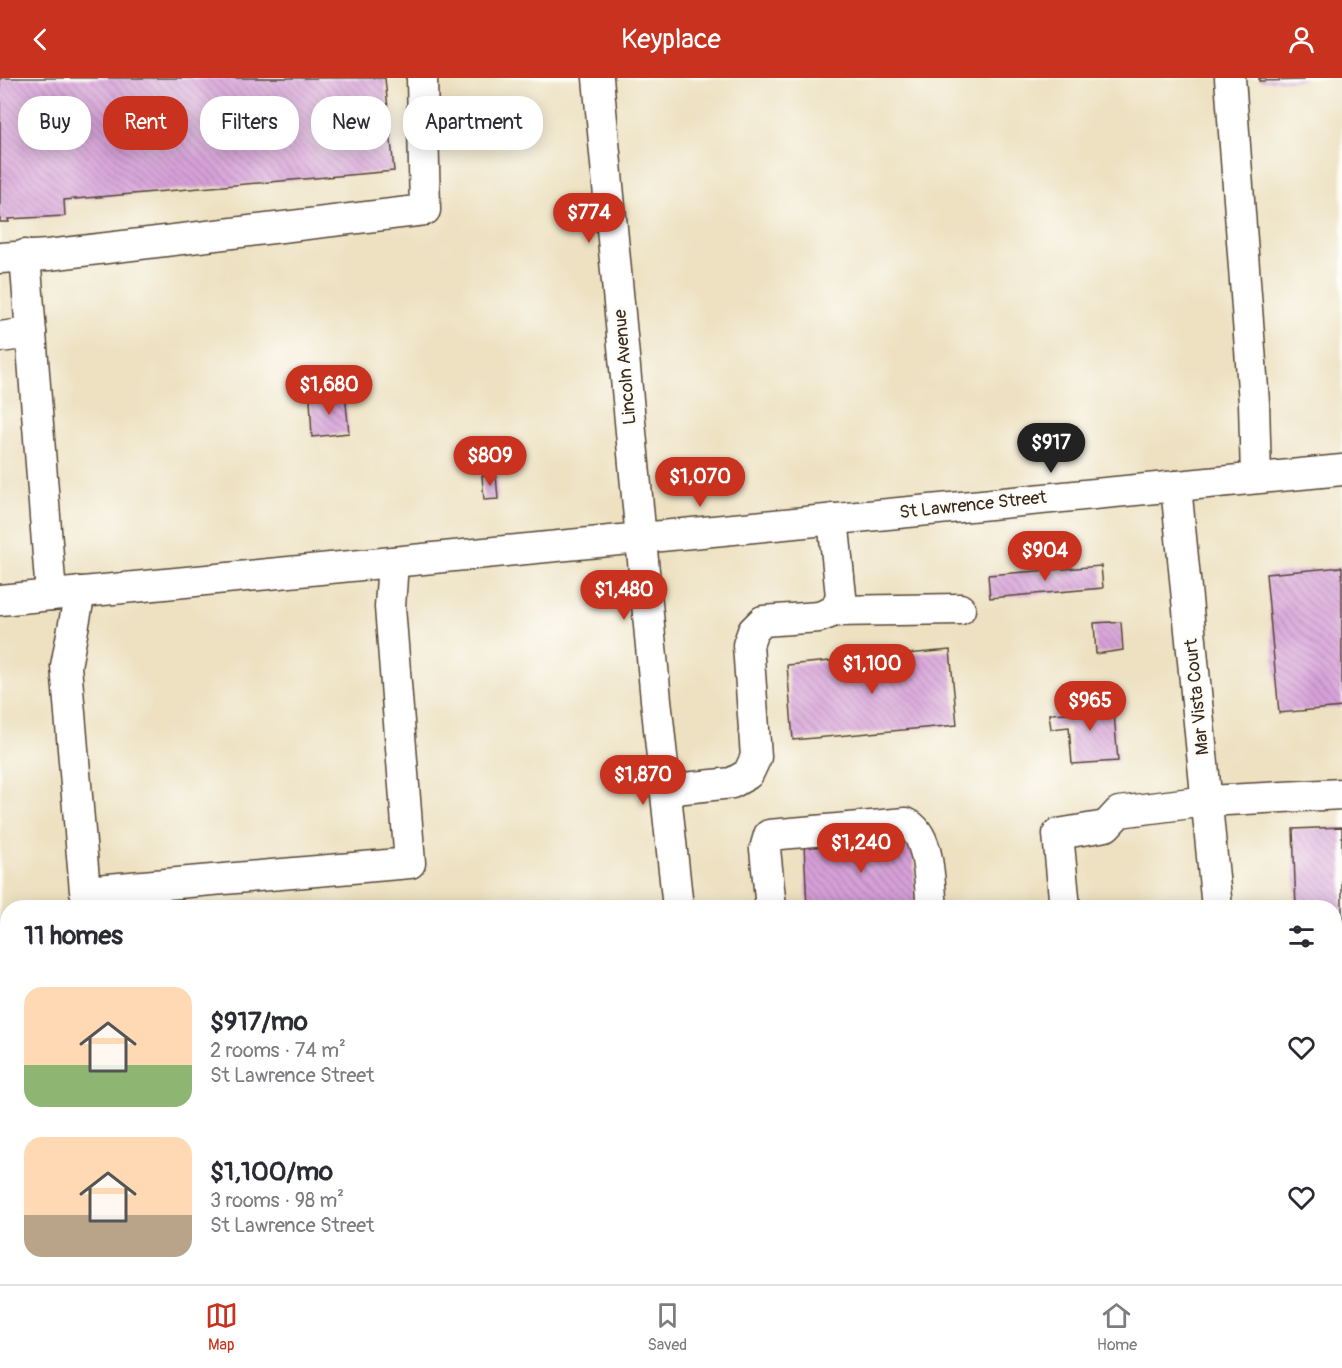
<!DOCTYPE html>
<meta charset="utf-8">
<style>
body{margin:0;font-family:Pangolin,sans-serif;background:#f2f2f3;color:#2b2b33;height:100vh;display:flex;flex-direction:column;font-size:22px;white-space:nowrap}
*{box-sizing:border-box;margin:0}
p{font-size:20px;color:#7c7c81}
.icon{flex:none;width:33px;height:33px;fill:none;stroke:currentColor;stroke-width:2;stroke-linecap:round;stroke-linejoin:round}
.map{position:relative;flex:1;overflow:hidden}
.details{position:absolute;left:0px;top:822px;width:1342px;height:384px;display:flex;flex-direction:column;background:#fff;border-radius:24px 24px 0 0;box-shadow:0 3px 15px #0003}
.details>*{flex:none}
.guide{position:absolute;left:18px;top:18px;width:600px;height:54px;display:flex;gap:12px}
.price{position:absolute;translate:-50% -51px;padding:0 14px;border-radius:21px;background:#c8321e;color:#fff;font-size:20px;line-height:39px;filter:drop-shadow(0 2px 3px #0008)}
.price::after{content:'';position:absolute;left:50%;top:36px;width:18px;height:14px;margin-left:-9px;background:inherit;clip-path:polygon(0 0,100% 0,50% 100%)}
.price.current{background:#222;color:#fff}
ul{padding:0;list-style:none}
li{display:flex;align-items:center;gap:18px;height:150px;padding:0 24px}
li span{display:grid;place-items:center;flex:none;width:168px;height:120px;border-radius:18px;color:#555}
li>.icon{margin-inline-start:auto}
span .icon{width:72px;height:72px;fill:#fffc;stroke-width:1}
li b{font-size:26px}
h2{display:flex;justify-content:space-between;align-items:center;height:72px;padding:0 24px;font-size:26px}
.chip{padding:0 21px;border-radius:24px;background:#fff;box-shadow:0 3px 15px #0003;font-size:21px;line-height:54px}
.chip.current{background:#c8321e;color:#fff}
header{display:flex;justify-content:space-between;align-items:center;height:78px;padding:0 24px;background:#c8321e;color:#fff;font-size:27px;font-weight:600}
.menu{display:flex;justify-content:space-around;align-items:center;height:84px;border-top:2px solid #e1e1e2;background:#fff;font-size:16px;color:#7c7c81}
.menu a{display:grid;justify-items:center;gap:3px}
.menu .current{color:#c8321e}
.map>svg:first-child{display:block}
</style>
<header><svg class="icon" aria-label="back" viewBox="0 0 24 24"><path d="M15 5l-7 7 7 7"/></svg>Keyplace<svg class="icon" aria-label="person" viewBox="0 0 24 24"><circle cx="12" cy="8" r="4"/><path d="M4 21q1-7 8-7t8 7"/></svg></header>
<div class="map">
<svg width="1342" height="1206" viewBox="0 0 1342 1206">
<defs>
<pattern id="building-back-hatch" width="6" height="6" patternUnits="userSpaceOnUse" patternTransform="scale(1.5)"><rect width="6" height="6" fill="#d7a1d9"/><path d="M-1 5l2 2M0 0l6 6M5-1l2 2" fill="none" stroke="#b083af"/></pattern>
</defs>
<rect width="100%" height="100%" fill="#fdfcf7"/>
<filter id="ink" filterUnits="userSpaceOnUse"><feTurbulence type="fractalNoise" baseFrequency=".0167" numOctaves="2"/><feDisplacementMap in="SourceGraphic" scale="12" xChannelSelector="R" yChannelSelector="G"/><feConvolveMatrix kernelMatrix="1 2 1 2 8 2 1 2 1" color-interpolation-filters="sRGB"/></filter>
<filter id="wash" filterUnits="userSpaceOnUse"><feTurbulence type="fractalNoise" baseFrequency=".008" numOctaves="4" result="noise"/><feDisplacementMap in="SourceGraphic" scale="24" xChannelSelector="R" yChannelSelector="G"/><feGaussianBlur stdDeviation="1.35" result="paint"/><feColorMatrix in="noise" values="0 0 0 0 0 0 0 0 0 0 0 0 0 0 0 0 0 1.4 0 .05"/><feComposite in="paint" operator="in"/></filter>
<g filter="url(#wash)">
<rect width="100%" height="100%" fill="#ede1c1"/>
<g id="blocks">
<g fill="url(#building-back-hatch)">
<polygon points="0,0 385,0 394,93 64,122 65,138 8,141 9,144 0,144"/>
<polygon points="1259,0 1304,0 1304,2 1259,3"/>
<polygon points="345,316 349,355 312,359 310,321"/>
<polygon points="496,397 498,421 484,422 482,398"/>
<polygon points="1101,488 1103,510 990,520 988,497"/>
<polygon points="1342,489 1342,629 1279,635 1266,496"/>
<polygon points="1111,544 1112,545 1121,544 1123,572 1096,576 1094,545"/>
<polygon points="950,572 957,647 793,662 787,587"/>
<polygon points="1113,624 1118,683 1072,686 1069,649 1051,651 1049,636 1067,635 1066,628"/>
<polygon points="1342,749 1342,885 1335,886 1335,830 1296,830 1293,751"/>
<polygon points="913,760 916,830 807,830 804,766"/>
<polygon points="8,891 8,1039 0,1039 0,892"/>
<polygon points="1335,966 1342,966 1342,1053 1335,1054"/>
<rect x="28" y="1198" width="36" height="8"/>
<polygon points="886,1198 927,1198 927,1202 900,1204"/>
<polygon points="997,1198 1030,1198 1020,1206 996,1206"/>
<polygon points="1122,1198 1151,1198 1180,1206 1120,1206"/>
</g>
</g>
</g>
<g filter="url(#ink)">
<use href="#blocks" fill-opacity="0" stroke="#564536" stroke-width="1.5"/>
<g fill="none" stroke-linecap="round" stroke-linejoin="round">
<defs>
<g id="minor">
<polyline points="598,0 656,622 678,830"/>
<polyline points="1230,0 1254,325 1256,400"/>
<polyline points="25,177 51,517"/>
<polyline points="0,180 48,177 425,132 422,0"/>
<polyline points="0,259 31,255"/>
<polyline points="1176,408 1217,830"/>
<polyline points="80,514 66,588 85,813 410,785 390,529 393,484"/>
<polyline points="0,522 1342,392"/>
<polyline points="835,533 960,531"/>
<polyline points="665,712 732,705 748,696 756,679 748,567 753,553 763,543 819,539 835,533 841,518 833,441"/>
<path d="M771,830L765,771L769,757L906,745C931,756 929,806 932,830"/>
<polyline points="1065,830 1058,756 1106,748 1119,734 1207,723 1342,716"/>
<polyline points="1335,897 1342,896"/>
<polyline points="91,1198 92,1206"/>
<polyline points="380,1198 392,1206"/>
<polyline points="713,1198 714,1206"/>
<polyline points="848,1198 869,1206"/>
<polyline points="1252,1198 1255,1206"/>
<polyline points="238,1206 365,1198"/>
<polyline points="953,1206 954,1198"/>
</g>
</defs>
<use href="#minor" stroke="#564536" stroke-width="33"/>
<use href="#minor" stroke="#fff" stroke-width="30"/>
</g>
</g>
<g text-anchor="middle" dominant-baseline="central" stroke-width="5" stroke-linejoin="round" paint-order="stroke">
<g font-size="18" fill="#3b2a1e" stroke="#fdfcf7">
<text transform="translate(625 289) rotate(-95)">Lincoln Avenue</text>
<text transform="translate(973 427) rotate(-6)">St Lawrence Street</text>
<text transform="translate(1197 619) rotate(-96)">Mar Vista Court</text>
</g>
</g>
</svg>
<b class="price" style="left:589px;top:166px">$774</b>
<b class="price" style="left:329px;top:338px">$1,680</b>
<b class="price current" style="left:1051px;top:396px">$917</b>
<b class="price" style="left:490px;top:409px">$809</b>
<b class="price" style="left:700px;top:430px">$1,070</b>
<b class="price" style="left:1045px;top:504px">$904</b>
<b class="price" style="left:624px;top:543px">$1,480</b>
<b class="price" style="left:872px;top:617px">$1,100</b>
<b class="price" style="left:1090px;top:654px">$965</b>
<b class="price" style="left:643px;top:728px">$1,870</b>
<b class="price" style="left:861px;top:796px">$1,240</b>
<div class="guide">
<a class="chip">Buy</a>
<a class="chip current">Rent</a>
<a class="chip">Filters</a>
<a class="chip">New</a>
<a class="chip">Apartment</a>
</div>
<section class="details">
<h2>11 homes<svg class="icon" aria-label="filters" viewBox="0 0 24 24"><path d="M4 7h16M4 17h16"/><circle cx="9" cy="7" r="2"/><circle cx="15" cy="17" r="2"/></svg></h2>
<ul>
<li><span style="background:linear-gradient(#ffd9b3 65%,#8fb573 0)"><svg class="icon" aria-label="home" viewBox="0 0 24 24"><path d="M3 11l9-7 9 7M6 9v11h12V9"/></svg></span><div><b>$917/mo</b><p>2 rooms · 74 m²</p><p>St Lawrence Street</p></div><svg class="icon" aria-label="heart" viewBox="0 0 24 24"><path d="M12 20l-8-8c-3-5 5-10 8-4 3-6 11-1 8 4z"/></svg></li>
<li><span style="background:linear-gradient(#ffd9b3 65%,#b9a48a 0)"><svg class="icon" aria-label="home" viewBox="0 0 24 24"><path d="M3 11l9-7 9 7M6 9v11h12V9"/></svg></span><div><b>$1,100/mo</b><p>3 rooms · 98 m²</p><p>St Lawrence Street</p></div><svg class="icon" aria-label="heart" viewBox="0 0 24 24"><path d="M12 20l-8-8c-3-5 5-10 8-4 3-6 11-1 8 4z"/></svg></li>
</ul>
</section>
</div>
<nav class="menu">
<a class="current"><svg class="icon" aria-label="map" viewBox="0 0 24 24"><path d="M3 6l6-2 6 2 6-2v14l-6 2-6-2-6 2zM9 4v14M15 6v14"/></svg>Map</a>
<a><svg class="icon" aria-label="saved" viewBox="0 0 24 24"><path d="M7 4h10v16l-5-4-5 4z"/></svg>Saved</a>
<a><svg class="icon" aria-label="home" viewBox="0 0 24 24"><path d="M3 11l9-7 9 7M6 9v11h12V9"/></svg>Home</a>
</nav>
